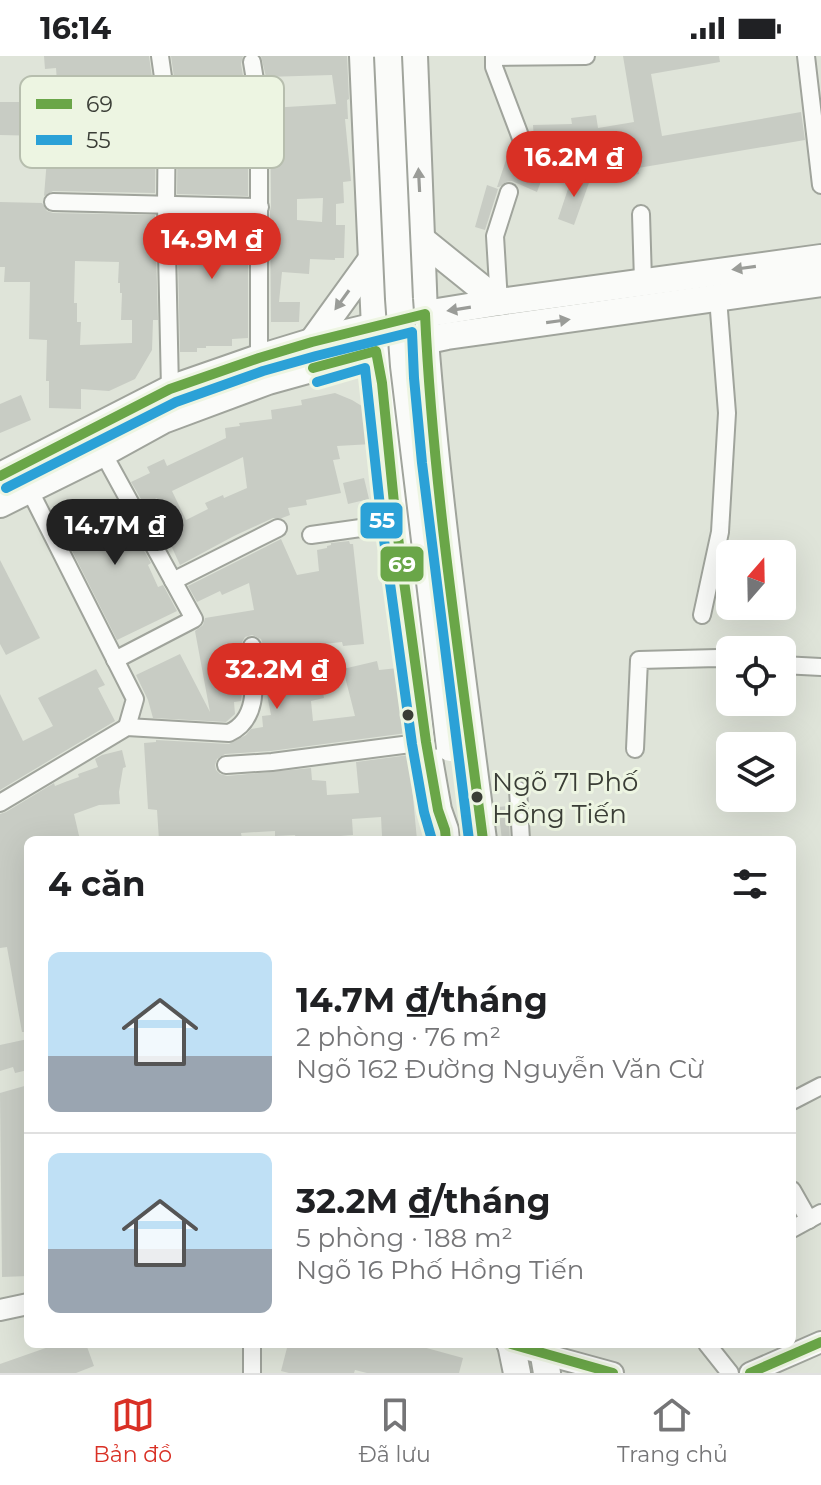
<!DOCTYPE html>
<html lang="vi">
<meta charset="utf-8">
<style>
body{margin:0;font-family:Montserrat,sans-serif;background:#f2f2f2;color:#202124;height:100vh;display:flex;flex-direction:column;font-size:30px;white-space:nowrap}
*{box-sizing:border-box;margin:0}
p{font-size:26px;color:#757577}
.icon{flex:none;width:44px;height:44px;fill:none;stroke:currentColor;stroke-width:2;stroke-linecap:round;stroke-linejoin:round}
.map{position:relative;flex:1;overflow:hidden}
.drawer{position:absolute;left:24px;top:780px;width:772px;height:512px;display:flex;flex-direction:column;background:#fff;border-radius:12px;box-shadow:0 8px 32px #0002}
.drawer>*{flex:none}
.needle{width:52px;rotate:20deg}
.fabs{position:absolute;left:716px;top:484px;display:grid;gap:16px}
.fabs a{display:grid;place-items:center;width:80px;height:80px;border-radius:12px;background:#fff;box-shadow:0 8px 32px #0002;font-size:40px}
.price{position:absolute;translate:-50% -68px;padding:0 18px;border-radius:28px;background:#d93025;color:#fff;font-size:26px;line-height:52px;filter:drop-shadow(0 2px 4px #0008)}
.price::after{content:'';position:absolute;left:50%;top:48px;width:24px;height:18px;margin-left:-12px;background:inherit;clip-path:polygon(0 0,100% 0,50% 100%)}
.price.selected{background:#222;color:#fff}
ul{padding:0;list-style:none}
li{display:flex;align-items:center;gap:24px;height:200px;padding:0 24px}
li+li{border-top:2px solid #e0e0e0}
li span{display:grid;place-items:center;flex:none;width:224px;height:160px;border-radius:12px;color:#555}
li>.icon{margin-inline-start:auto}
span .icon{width:96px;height:96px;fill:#fffc;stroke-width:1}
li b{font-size:34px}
h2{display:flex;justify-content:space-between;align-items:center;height:96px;padding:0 24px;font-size:34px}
.status{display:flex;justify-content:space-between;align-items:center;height:56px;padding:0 40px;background:#fff;direction:ltr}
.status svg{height:22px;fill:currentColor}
.dock{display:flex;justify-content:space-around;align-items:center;height:112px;border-top:2px solid #e0e0e0;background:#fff;font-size:22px;color:#757577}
.dock a{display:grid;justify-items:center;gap:4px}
.dock .selected{color:#d93025}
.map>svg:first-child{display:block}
</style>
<div class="status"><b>16:14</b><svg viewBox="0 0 49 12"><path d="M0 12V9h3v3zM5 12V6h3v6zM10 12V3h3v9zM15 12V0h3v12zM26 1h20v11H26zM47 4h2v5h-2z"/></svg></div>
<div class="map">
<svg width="821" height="1317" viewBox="0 0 821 1317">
<rect width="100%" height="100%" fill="#dfe4d9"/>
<g fill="#c8ccc4" fill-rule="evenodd">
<polygon points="44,0 149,0 156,50 155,137 53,135 44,140 47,103 69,105 71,79 44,81 44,80 0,79 0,46 51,46 50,42 58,41 56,12 45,13"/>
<polygon points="171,0 243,0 241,8 248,49 248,140 177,138 178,49"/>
<path d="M261,0H347L349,43L347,44L348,63H345L351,125L343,126L344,147L336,148V169H345L344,202H335V204L310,203L309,218L282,216L279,246H300L299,266H271V270L270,155L271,150L270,52L336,48L332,19L266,21ZM323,142L322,166L297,164V143Z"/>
<polygon points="623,0 719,0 720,6 651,18 662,80 801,56 805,84 638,112 639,118 612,123 604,83 598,101 576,104 575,93 541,94 540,83 534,83 533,69 572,68 571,62 596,59 598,72 634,66"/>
<polygon points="508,98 516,101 523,118 527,123 536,124 543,120 537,136 512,125 506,126 499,131 497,131"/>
<polygon points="573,118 590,124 574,169 558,163"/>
<polygon points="487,129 498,133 485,174 475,171"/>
<path d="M0,146L42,147L47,155L53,157L155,159L158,264H153L152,294L135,323L109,335L81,333V353L49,352V325H46L47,284L29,283L30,226H4L5,211H0ZM75,205L119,206L118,227H120V237H122L121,264H132V287L80,289L81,266H77V247H74Z"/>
<polygon points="177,160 248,162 248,282 232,283 232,290 206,290 206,292 197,292 197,296 180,296"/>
<path d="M335,337L352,344L365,352L367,369H370L372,388L337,390L340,403L333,404L341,437L306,444L307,449L288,452L290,459L282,462H273L234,480L180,509L164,474L171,471L157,442L144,448L131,426L150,417L147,411L164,403L167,410L226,382L225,372L240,370L239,367L272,363L271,354L302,349L301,344ZM243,401L247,432L224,442L223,439L205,447L208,453L186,464L172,435Z"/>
<polygon points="21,339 31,364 0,377 0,348"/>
<polygon points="364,422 369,443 348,448 343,427"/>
<polygon points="116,443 142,494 143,493 151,507 148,509 158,531 163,529 177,555 117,584 55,461 61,454 82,444 89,457"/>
<polygon points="281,483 297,519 319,515 317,494 327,492 327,490 331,489 331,487 349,485 350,488 353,488 364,588 343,590 342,586 315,589 324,642 311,645 313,665 355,660 343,613 377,605 379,614 398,612 407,677 271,695 225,698 217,703 215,709 216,714 220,718 227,720 311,712 312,724 326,725 327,739 359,737 356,706 409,699 417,784 385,784 384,780 382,780 381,761 352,763 353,779 328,781 328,784 296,784 295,779 275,780 275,775 241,777 242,783 239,784 159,784 157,754 148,753 144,687 156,686 156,684 229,688 246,679 251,673 263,671 262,660 271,659 265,628 263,589 261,583 252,579 245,581 242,586 243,627 241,645 234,646 235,658 226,666 153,662 148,644 136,619 180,598 210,656 195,575 203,569 205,562 254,554 249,527 222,539 220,535 197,546 188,530"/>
<polygon points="0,504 40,582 6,599 0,588"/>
<polygon points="96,613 105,629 98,632 115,665 0,734 0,638 23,685 53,670 38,642"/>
<polygon points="122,694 126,711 123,712 119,736 120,748 99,749 74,758 80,784 28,784 28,918 24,919 28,933 28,976 22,976 7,891 0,892 0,758 6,756 54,727 55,730 65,726 79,721 78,718 98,711 95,703 102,699"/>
<polygon points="508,750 510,784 502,784 498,751"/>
<polygon points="28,983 28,1014 15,1017 13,1011 0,1015 0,989"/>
<polygon points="28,1029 28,1220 2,1221 0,1037"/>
<polygon points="57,1288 86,1288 94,1310 76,1317 0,1317 0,1308"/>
<polygon points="288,1288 412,1288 463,1302 459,1317 367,1317 355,1314 354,1317 289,1317 281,1315"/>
</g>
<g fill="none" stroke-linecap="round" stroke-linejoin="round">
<defs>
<g id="minor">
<polyline points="160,0 167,49 166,149 170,333"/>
<polyline points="494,0 494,11 533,114"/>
<polyline points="806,0 821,129"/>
<polyline points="494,1 586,0"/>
<polyline points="252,6 259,48 259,302"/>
<polyline points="53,146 260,151"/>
<polyline points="641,158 643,225"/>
<polyline points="499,246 495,180 509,136"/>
<polyline points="103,397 194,563 115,604"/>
<polyline points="29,433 135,643 127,671"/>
<polyline points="311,479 396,467"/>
<polyline points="173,525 278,472"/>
<polyline points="702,559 720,476 727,357 718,242"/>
<polyline points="782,609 821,611"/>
<polyline points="635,693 639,604 718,602 730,603"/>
<polyline points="226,709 272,706 426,686"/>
<polyline points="518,734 521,784"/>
<path d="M0,747L127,671L229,677C262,662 253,620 252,590"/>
<polyline points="792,1045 821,1030"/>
<polyline points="792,1134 809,1164"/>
<polyline points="792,1173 821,1157"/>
<polyline points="252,1288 252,1317"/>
<polyline points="707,1288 730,1317"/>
</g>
<g id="tertiary">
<polyline points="0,1254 28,1248"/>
<polyline points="507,1288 613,1317"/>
<polyline points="750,1317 821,1286"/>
</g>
<g id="primary">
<polyline points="363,0 376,295 382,327 396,467 426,686 438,754 445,774 446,784"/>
<path d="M414,0L425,284C438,451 462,618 483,784"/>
<polyline points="422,184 499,246"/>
<polyline points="312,286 372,203"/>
<polyline points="0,420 170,333 259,302 318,284 425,258 499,246 821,202"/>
<polyline points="0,448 103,397 163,364 268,325 376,295 447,280 821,227"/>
<polyline points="511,1288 517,1317"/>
<polyline points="542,1288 547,1317"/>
</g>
</defs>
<use href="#minor" stroke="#a0a49c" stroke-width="20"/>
<use href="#tertiary" stroke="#a0a49c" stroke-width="24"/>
<use href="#primary" stroke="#a0a49c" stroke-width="30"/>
<use href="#minor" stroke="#fafbf9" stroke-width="16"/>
<use href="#tertiary" stroke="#fafbf9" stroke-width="20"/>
<use href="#primary" stroke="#fafbf9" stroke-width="26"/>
<defs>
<polyline id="primary-bridge" points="388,0 399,243 404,310 450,692"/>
</defs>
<use href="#primary-bridge" stroke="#a0a49c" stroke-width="30" stroke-linecap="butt"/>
<use href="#primary-bridge" stroke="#fafbf9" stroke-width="26"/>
<defs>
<g id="bus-1">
<polyline points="313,312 376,295 382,327 396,467 426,686 438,754 445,774 446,784"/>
<path d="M0,420L170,333L259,302L312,286L425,258C433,433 461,610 483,784"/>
<polyline points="511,1288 613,1317"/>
<polyline points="750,1317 821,1286"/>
</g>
<g id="bus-2">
<polyline points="317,326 365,312 382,469 412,688 424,756 432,784"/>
<polyline points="6,432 176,346 263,315 316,300 412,276 414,322 422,407 469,784"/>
</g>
</defs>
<use href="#bus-1" stroke="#edf5e2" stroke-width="16"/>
<use href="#bus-2" stroke="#edf5e2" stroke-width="16"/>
<use href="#bus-1" stroke="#6aa648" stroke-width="10"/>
<use href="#bus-2" stroke="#2ba1d7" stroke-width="10"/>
</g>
<defs><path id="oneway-solid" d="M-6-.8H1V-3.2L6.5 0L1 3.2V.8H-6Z" transform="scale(2)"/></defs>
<g fill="#9a9c98">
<use href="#oneway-solid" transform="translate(419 124) rotate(-93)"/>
<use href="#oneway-solid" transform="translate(744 212) rotate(172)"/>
<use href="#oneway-solid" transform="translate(342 244) rotate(126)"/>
<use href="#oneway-solid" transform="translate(459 253) rotate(171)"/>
<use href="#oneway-solid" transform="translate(558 265) rotate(-8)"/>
</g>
<g fill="#3a3d36" stroke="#edf5e2" stroke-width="3">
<circle cx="408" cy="659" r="7"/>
<circle cx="477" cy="741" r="7"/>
</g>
<g text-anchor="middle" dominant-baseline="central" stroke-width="6" stroke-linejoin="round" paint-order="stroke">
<g font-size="26" fill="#3a3d36" stroke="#edf5e2" text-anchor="start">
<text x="492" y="726">Ngõ 71 Phố<tspan x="492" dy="32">Hồng Tiến</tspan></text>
</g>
</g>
<rect x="20" y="20" width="264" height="92" rx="12" fill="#edf5e2" stroke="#b7beae" stroke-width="2"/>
<rect x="36" y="43" width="36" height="10" fill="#6aa648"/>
<rect x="36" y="79" width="36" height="10" fill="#2ba1d7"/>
<g font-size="22" fill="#3a3d36">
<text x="86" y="56">69</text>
<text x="86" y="92">55</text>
</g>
<g stroke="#edf5e2" stroke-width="3">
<rect x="359" y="445" width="45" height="39" rx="8" fill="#2ba1d7"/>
<rect x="379" y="489" width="46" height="38" rx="8" fill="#6aa648"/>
</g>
<g font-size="22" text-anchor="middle" font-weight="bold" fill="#fff">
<text x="382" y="472">55</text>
<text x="402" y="516">69</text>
</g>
</svg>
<div class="fabs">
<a><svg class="needle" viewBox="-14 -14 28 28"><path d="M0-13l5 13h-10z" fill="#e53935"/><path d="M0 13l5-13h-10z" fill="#757577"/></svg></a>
<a><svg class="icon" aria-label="locate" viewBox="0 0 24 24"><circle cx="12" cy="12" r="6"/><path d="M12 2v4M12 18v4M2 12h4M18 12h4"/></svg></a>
<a><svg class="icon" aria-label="layers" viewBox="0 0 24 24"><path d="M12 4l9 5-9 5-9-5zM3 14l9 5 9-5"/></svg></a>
</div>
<b class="price" style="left:574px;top:143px">16.2M ₫</b>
<b class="price" style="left:212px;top:225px">14.9M ₫</b>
<b class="price selected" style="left:115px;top:511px">14.7M ₫</b>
<b class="price" style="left:277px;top:655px">32.2M ₫</b>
<section class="drawer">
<h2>4 căn<svg class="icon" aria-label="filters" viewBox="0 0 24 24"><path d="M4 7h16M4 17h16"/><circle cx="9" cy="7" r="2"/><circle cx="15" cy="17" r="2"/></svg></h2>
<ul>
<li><span style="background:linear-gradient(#bfe0f5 65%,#9aa5b1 0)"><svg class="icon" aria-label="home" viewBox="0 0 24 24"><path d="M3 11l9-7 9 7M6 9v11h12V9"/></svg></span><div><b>14.7M ₫/tháng</b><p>2 phòng · 76 m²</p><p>Ngõ 162 Đường Nguyễn Văn Cừ</p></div></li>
<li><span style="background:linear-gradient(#bfe0f5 60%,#9aa5b1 0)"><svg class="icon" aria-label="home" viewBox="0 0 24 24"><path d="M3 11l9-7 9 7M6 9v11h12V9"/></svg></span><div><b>32.2M ₫/tháng</b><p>5 phòng · 188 m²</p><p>Ngõ 16 Phố Hồng Tiến</p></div></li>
</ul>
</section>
</div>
<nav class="dock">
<a class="selected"><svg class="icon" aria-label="map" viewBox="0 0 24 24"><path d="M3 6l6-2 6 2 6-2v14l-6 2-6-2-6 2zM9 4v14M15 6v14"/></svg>Bản đồ</a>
<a><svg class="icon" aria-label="saved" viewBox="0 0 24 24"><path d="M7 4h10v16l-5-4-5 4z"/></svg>Đã lưu</a>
<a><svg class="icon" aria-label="home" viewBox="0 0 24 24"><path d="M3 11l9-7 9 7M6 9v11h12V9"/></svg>Trang chủ</a>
</nav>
